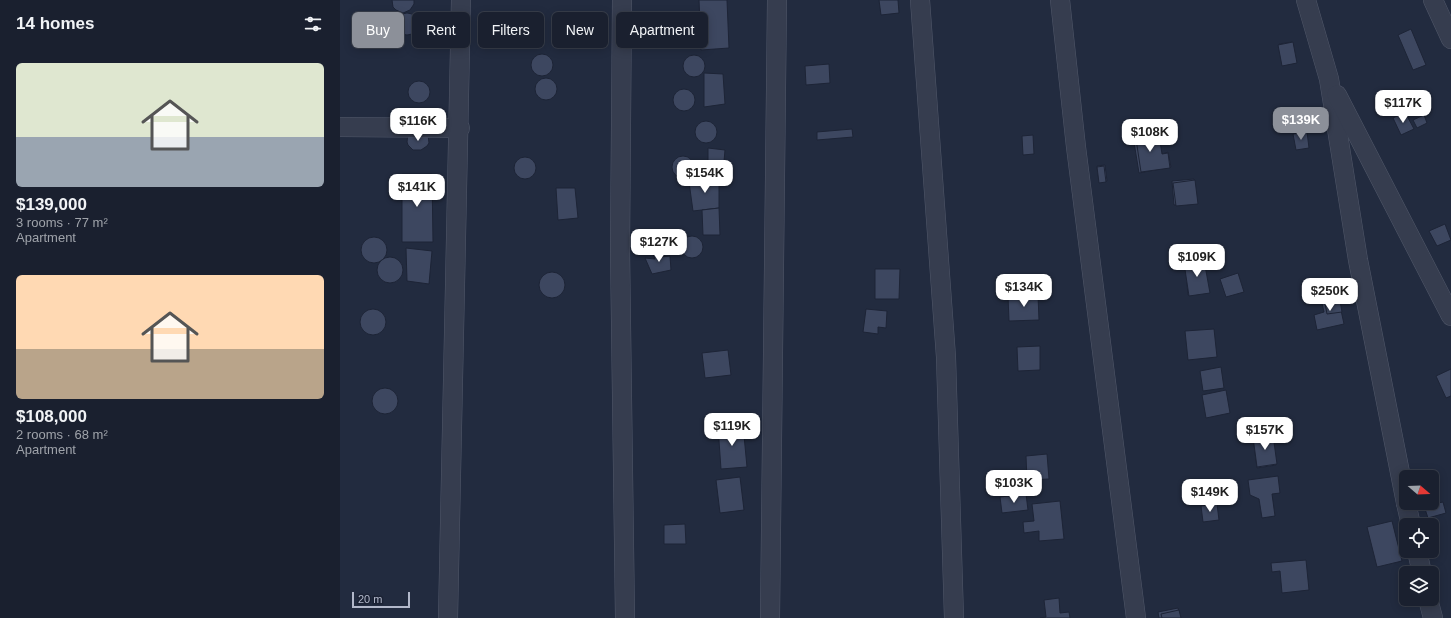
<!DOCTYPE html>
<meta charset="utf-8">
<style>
body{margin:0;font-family:Arial,sans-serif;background:#232837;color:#f1f3f6;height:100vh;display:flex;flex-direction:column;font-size:15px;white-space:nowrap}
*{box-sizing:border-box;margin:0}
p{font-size:13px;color:#9fa3aa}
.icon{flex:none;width:22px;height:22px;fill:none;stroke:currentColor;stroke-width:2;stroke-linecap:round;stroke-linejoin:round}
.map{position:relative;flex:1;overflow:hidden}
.details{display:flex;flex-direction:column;background:#1a202f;width:340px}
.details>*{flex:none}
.top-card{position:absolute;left:12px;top:12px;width:380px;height:36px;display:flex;gap:8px}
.needle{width:26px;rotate:109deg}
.buttons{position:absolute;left:1059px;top:470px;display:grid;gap:8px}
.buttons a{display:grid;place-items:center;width:40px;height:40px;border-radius:6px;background:#1a202f;box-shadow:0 2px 10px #0003,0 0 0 1px #383e4b;font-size:20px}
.scale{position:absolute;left:12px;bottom:10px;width:58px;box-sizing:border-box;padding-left:4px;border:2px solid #b2b8ca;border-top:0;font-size:11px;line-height:14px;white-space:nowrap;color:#b2b8ca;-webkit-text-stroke:3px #1b2234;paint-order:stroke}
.price{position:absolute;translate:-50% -34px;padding:0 9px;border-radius:8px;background:#fff;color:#222;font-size:13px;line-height:26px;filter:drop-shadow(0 1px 2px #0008)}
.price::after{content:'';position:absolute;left:50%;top:24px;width:12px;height:9px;margin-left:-6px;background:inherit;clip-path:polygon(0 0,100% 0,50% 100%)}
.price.current{background:#8c9099;color:#fff}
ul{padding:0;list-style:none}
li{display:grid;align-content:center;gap:8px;height:212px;padding:0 16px}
li span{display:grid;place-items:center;height:124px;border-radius:6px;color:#555}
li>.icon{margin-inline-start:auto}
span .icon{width:72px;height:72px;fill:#fffc;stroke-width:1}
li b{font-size:17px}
h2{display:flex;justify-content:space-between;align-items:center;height:48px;padding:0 16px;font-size:17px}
.chip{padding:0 14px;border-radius:6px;background:#1a202f;box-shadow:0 2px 10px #0003,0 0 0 1px #383e4b;font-size:14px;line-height:36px}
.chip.current{background:#8c9099;color:#fff}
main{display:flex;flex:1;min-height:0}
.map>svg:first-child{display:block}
</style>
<main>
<section class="details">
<h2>14 homes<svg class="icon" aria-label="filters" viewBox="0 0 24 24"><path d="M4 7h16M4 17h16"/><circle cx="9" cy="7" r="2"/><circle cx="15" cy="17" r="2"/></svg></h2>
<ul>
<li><span style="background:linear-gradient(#dfe7d0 60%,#9aa5b1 0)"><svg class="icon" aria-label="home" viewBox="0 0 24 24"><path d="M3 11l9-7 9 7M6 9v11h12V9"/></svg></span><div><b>$139,000</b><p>3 rooms · 77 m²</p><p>Apartment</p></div></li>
<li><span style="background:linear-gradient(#ffd9b3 60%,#b9a48a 0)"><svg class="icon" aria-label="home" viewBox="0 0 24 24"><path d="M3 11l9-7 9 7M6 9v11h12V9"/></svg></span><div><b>$108,000</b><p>2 rooms · 68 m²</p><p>Apartment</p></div></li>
</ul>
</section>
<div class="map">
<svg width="1111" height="618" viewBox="0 0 1111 618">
<rect width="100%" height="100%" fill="#222b3f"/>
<g fill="#3d4760" stroke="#1d2436">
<polygon points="52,0 74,0 74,4 70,10 63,13 56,10 53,7"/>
<polygon points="359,0 387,0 389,48 361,50"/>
<polygon points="539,0 558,0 559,13 541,15"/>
<circle cx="67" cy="24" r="11"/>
<polygon points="1071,29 1086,65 1073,70 1058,35"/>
<polygon points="952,42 956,63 942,65 939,44"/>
<polygon points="953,42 957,63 942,66 938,45"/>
<circle cx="202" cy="65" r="11"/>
<circle cx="354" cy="66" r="11"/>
<polygon points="489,64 490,83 466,85 465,66"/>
<polygon points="364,73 383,74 385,104 364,107"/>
<circle cx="206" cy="89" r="11"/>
<circle cx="79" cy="92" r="11"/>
<circle cx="344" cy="100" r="11"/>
<polygon points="1065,112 1074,129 1061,135 1053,118"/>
<polygon points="1084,115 1087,123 1077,128 1073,120"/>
<circle cx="366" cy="132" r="11"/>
<polygon points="512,129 513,137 477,140 477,132"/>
<polygon points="818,132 822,154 828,152 831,167 799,173 793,136"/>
<polygon points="967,132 969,148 956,150 953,134"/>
<polygon points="68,134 88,135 89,143 87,146 81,150 73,150 68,145 67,142"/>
<polygon points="693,135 694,154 683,155 682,136"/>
<polygon points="819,135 822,154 828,153 830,168 801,172 796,139"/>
<polygon points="368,148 385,150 383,173 368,174"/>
<circle cx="343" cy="167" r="11"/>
<circle cx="185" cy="168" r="11"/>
<polygon points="765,165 767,181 759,181 757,166"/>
<polygon points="764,166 766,182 759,183 757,167"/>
<polygon points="62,174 92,174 93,242 62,242"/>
<polygon points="379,177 379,208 353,211 349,182"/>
<polygon points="854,179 856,203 834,205 832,181"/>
<polygon points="855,180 858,204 836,206 833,183"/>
<polygon points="216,188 235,188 238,218 218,220"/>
<polygon points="379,208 380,235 363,235 362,210"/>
<polygon points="1105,224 1111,240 1097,246 1089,231"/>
<circle cx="352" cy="247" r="11"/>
<circle cx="34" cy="250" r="13"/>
<polygon points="66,248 92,251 89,284 67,281"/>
<polygon points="320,250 321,257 330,256 331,270 312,274 305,258 315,259 312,252"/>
<circle cx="50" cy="270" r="13"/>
<polygon points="863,258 866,293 848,295 845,260"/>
<polygon points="864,260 870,293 849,296 844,263"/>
<polygon points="535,269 560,269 559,299 535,299"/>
<circle cx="212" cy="285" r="13"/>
<polygon points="898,273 904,292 886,297 880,279"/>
<polygon points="997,292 1004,324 977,330 974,315 984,312 980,295"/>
<polygon points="698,295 699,320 669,321 668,296"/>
<polygon points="999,295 1002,312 987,314 984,298"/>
<polygon points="526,309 547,311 546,328 538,327 538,334 523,332"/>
<circle cx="33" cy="322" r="13"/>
<polygon points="874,329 877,357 848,360 845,331"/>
<polygon points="700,346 700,370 678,371 677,347"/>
<polygon points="388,350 391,375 365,378 362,353"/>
<polygon points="881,367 884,388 863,391 860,371"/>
<polygon points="1111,369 1111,396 1106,398 1096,376"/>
<circle cx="45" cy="401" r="13"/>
<polygon points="886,390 890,413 866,418 862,395"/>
<polygon points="930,418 936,465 917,468 911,421"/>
<polygon points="929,419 931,432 914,435 911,422"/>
<polygon points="403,425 407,467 381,469 378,427"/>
<polygon points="933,435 937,464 917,467 913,437"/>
<polygon points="707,454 709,479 687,480 686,456"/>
<polygon points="938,476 940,493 932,494 935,516 922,518 919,499 910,495 908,480"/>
<polygon points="400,477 404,510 380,513 376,480"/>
<polygon points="686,494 688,510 662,513 660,497"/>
<polygon points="720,501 724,539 699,541 699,531 684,533 683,522 694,521 692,504"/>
<polygon points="1103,502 1106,513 1088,518 1084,506"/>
<polygon points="877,504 879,520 863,522 861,506"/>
<polygon points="1052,521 1062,561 1037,567 1027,527"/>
<polygon points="345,524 346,544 324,544 324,525"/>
<polygon points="966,560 969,590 942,593 940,571 932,572 931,563"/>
<polygon points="719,598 720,613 729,612 730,618 700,618 706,617 704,600"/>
<polygon points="838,608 840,618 819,618 818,612"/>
<polygon points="839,610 841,618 822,618 821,614"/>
</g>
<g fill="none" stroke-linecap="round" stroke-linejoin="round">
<defs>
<g id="street">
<polyline points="282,0 280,249 285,618"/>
<polyline points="580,0 606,357 614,618"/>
<polyline points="720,0 736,147 796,618"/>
<polyline points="966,0 989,79 1018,260 1066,503"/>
<polyline points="1093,0 1111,39"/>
<polyline points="997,95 1111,316"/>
<polyline points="0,127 120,128"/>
<polyline points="1066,503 1071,525"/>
<polyline points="1077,551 1082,573"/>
<polyline points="1088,599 1093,618"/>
<polyline points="108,618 121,0"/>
<polyline points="430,618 437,0"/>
</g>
</defs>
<use href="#street" stroke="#51586a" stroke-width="20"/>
<use href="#street" stroke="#363d4f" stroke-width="19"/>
</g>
</svg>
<div class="buttons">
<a><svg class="needle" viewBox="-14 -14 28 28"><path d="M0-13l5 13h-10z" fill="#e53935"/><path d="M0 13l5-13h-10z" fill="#9fa3aa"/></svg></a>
<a><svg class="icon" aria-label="locate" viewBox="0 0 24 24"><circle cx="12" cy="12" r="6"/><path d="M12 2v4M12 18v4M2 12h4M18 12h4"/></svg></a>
<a><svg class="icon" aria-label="layers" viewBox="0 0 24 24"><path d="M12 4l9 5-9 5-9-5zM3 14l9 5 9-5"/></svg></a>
</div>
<div class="scale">20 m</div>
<b class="price" style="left:1063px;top:124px">$117K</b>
<b class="price current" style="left:961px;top:141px">$139K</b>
<b class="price" style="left:78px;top:142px">$116K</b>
<b class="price" style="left:810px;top:153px">$108K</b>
<b class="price" style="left:365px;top:194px">$154K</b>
<b class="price" style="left:77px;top:208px">$141K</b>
<b class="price" style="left:319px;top:263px">$127K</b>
<b class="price" style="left:857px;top:278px">$109K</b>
<b class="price" style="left:684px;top:308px">$134K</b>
<b class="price" style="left:990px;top:312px">$250K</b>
<b class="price" style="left:392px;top:447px">$119K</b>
<b class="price" style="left:925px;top:451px">$157K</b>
<b class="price" style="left:674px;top:504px">$103K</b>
<b class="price" style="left:870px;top:513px">$149K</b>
<div class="top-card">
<a class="chip current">Buy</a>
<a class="chip">Rent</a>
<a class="chip">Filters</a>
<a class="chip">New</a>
<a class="chip">Apartment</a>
</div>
</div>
</main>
